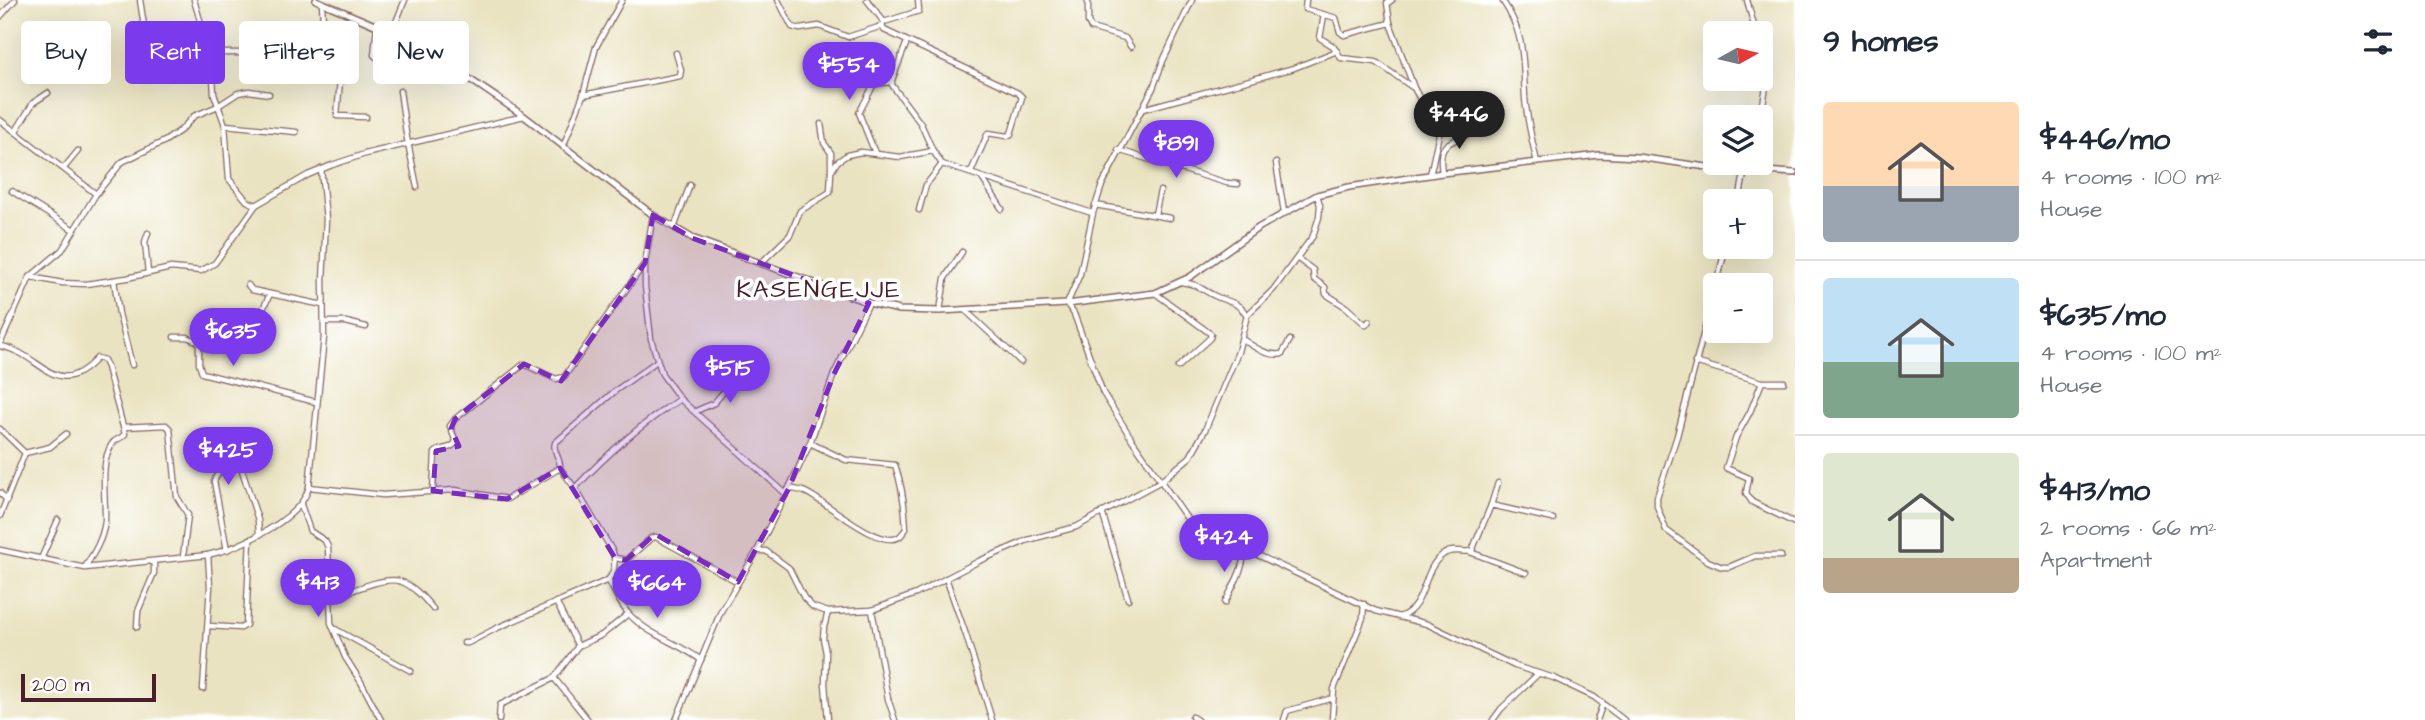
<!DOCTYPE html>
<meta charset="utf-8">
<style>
body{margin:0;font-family:"Architects Daughter",sans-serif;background:#f2f2f3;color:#1f2937;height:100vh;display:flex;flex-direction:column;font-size:26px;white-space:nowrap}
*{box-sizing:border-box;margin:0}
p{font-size:23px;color:#747a83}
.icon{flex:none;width:38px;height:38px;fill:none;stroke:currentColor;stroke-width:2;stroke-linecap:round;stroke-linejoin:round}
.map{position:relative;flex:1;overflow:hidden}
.panel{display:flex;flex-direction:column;background:#fff;width:630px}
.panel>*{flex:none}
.top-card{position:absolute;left:21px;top:21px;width:665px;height:63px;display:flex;gap:14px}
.needle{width:46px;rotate:82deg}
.fabs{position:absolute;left:1703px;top:21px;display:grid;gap:14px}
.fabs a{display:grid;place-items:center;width:70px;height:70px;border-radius:7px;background:#fff;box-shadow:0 7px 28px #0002;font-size:35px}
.scale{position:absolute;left:21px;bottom:18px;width:135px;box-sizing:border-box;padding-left:7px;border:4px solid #4a1f2b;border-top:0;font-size:19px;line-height:24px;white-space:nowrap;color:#4a1f2b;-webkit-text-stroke:5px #fff;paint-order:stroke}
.price{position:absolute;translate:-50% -60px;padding:0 16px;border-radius:24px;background:#7c3aed;color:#fff;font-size:23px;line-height:46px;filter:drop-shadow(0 2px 4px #0008)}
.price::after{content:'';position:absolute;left:50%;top:42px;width:21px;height:16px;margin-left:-10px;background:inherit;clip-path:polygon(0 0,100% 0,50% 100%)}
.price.selected{background:#222;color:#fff}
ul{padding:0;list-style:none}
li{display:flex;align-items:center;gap:21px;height:175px;padding:0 28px}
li+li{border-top:2px solid #e0e1e3}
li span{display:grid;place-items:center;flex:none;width:196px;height:140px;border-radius:7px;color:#555}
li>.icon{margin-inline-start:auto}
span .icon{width:84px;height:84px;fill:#fffc;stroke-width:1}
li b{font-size:30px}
h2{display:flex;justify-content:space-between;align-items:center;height:84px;padding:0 28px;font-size:30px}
.tag{padding:0 24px;border-radius:7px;background:#fff;box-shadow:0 7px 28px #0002;font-size:24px;line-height:63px}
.tag.selected{background:#7c3aed;color:#fff}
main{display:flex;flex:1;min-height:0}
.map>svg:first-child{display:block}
</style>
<main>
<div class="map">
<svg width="1795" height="720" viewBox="0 0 1795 720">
<rect width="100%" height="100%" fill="#fff"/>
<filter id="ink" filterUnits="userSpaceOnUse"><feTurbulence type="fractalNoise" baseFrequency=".0143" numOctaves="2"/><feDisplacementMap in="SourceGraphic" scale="14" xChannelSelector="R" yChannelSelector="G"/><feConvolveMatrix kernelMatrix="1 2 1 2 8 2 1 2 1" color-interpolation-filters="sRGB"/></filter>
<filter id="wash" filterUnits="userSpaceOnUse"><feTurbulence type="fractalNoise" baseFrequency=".00686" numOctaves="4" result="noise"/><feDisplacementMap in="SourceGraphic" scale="28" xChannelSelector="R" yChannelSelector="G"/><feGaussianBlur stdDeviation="1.57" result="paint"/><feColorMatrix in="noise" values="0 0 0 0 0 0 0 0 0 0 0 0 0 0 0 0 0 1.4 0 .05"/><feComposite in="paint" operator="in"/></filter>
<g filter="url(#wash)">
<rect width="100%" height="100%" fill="#eae3c1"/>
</g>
<g filter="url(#ink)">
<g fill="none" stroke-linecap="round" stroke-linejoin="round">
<defs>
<g id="minor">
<polyline points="140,0 144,26"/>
<polyline points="194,0 212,61 214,94 225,125 229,179 247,201 256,205 308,175 332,165 365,154 524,116"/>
<polyline points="778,0 792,27 800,29 819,26 848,37 882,26"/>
<polyline points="867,0 884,22"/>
<polyline points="918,0 919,11 884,22 882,26 884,30 1018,93 1022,97 1011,134 1007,136 988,133 971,172"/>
<polyline points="1088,0 1088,22 1091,28 1125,38 1131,47"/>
<polyline points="1192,0 1163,61 1153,88 1102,185 1093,213 1080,274 1067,304 1074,314 1103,393 1133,441 1190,523 1376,611 1427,624 1515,666 1554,678 1594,697 1624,720"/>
<polyline points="1306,0 1305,9 1336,18 1340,32 1344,35 1390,23"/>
<polyline points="1392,0 1387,3 1390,23 1414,88 1439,134 1430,175"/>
<path d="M1502,0C1525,33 1523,60 1525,98C1527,119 1532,141 1537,162"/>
<polyline points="1747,0 1756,33"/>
<polyline points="1324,15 1320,38 1333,46 1341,58 1376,62 1412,87"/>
<polyline points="0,17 15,0"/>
<polyline points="377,26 374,55 379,59 389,60"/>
<polyline points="391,34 405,0"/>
<polyline points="907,42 892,80 892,85 921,124 933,151"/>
<polyline points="1760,52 1766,87 1760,121"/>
<polyline points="211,53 251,53 306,77 316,77 323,71 324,44 322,3"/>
<polyline points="323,71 340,80 337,116 366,117"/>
<polyline points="400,91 406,133 417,187"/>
<polyline points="583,95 680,76 681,70 676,53"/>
<polyline points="1143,109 1294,68 1337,51"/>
<polyline points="0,120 96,194"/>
<polyline points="821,124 824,143 831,153 831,171"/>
<polyline points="225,125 296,132"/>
<polyline points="16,131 33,103 48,93"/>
<polyline points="563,147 583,95 596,47 622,0"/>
<polyline points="1118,150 1227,183 1238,184"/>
<polyline points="875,153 859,113 874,84 891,82"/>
<polyline points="1276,163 1284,212"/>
<polyline points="64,168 78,151"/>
<path d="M1442,173C1437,138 1450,146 1472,131"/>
<polyline points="982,178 1002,209"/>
<polyline points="12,191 74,230"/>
<polyline points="1739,201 1743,179 1749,163"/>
<polyline points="1095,205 1170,218"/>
<polyline points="919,210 926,185 942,164"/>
<polyline points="1155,214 1160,191"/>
<polyline points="653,215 645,263 645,286 651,339 662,374 680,399 785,493"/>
<polyline points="674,228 690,185"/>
<polyline points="1298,259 1313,270 1314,279 1325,287 1326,294 1346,307 1366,325 1369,321"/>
<polyline points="762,262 790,235 800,211 830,192 831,172 837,162 847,155 861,152 900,157 933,151 942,164 1092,213"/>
<polyline points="148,273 145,242 148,233"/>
<polyline points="31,277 62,283 86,284 127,278 171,268 201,271 215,263 256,205"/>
<polyline points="114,280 119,314 132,365"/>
<path d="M1181,282C1198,284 1199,288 1213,295C1228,303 1235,299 1247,315"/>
<polyline points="248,285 252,290 323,305"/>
<polyline points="1716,285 1726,247"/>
<polyline points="1715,289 1677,436 1657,497 1657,506 1666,530 1708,561 1722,567 1729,567 1755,556 1781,556"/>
<polyline points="1155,293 1211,334 1210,338 1178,367"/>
<polyline points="965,310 1021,362"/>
<polyline points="940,311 945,278 962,252"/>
<polyline points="258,320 270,294"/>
<polyline points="324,322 346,322 366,327"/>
<polyline points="174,337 187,337 199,342 199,364 202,373 316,402"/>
<path d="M1242,339C1254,347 1268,357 1282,354L1290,340"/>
<polyline points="0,344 30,277 62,250 96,194 122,162 165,141 181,130 194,116 218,106 238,93 249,91 269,94"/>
<path d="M0,346C42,353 56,403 97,358L104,360L107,367L125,434C120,440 116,438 112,444C99,463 106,500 105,521C103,539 94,553 85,567"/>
<polyline points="1695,362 1762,382 1784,382"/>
<polyline points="1762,382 1750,412 1736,437 1726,468 1749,478 1746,493 1752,502 1795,523"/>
<polyline points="696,411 714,403 743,369"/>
<polyline points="124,427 166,425 170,429 177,497 188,515 183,557"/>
<polyline points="0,429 25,453 0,516"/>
<polyline points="206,434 219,471 214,481 227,550"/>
<polyline points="25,453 50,447 66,434"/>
<polyline points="241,467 258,520 259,534"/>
<path d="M309,487L383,495L455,490L507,499L560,468C561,458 552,452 555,443L615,391L657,361"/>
<path d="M575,488C607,454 641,424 680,399"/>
<path d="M789,488C794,489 800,490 805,492C824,500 880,550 899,537C902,535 904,531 906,529C905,506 902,485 895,465L846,460L810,443"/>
<path d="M433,491L435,453C441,446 451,451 456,442L450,426L455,419L524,364L556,379L564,377L645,263"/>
<polyline points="0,493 7,500"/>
<polyline points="301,505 310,531 325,541 328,547 331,623 345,657 361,682 381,720"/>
<polyline points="1491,505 1498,483"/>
<polyline points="1102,512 1128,599"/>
<path d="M0,550L85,568L208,555C238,548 301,520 309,487L324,337L323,281L326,219L321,169"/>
<polyline points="757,551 766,551 789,568 804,598 813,607 828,612 872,610 916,594 979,561 1028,540 1076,527 1161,481 1190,457 1205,430 1238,352 1247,315 1273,290 1313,236 1319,217 1320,205 1317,195"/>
<polyline points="1470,552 1526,573"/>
<polyline points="615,558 626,560 651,538 656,537 738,582"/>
<polyline points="41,559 58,520"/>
<polyline points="946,578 966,635 992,720"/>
<path d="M608,580C615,591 620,605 629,614C649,636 679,643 701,660"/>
<path d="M329,599C345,594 383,576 399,581C413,585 424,598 433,609"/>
<polyline points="556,602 578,646"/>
<path d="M1225,603C1232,587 1247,565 1243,548"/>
<polyline points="872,610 888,699 895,720"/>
<path d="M1399,617C1428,608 1421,568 1444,554C1453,548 1463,553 1472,551L1491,505L1553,519"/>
<polyline points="209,626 241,628 246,625 250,539"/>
<polyline points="137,627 138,611 154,573 154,564 151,562"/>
<polyline points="335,629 411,671"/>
<path d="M464,643H468L497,628L608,580C615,572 616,563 613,552L575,488L560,468"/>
<polyline points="554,678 588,720"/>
<polyline points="203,689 210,587 208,555"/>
<polyline points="1192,717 1197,720"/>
<polyline points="499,720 500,705 554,678 578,646 602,635 628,614"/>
<polyline points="676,720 721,611 757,551 789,488 810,443 834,374 869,303"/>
<polyline points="828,720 825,684 826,653 823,638 824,627 828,612"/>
<polyline points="1284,720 1287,711 1333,698"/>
<polyline points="1332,720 1334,689 1363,618 1364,604"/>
<polyline points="1493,720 1501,709 1538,674"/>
<polyline points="1597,720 1603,703"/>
</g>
<polyline id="tertiary" points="316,0 377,26 437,57 524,116 653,215 692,238 869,303 899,310 940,311 1067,304 1155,293 1190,277 1258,228 1317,195 1349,187 1442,173 1599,155 1637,157 1714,168 1795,173"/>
</defs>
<use href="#minor" stroke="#826460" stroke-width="7"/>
<use href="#tertiary" stroke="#826460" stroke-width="8"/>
<use href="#minor" stroke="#fff" stroke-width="4.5"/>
<use href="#tertiary" stroke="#fff" stroke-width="5"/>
</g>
</g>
<path fill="#7b2cbf" fill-opacity="0.2" stroke="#7b2cbf" stroke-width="5" stroke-dasharray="14 9" stroke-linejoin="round" d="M653,215L692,238L869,303L834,374L789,488L738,582L655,534L626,560L615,558L560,468L507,499L433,491L436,451L459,446L451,429L455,419L524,364L561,381L645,263Z"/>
<g text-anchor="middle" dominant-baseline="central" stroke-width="7" stroke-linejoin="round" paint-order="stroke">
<g font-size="24" letter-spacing="2" fill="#4a1f2b" stroke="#fff">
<text x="819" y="290">KASENGEJJE</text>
</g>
</g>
</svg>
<div class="fabs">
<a><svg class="needle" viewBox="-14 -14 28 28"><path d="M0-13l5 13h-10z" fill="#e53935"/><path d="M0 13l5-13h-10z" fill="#747a83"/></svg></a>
<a><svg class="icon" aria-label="layers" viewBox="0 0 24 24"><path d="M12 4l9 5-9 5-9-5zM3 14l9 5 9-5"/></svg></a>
<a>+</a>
<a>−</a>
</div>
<div class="scale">200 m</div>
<b class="price" style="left:849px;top:102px">$554</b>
<b class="price selected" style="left:1459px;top:151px">$446</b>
<b class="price" style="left:1176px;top:180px">$891</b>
<b class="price" style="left:233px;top:368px">$635</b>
<b class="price" style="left:730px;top:405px">$515</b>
<b class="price" style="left:228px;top:487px">$425</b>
<b class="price" style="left:1224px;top:574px">$424</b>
<b class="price" style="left:318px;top:619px">$413</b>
<b class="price" style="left:657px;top:620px">$664</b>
<div class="top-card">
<a class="tag">Buy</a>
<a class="tag selected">Rent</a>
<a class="tag">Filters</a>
<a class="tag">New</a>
</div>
</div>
<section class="panel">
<h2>9 homes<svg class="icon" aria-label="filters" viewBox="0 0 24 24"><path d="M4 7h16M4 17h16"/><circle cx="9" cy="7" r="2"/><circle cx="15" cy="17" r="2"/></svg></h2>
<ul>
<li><span style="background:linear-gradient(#ffd9b3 60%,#9aa5b1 0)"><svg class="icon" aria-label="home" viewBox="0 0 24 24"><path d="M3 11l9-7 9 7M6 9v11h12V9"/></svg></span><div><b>$446/mo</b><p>4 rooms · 100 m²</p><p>House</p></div></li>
<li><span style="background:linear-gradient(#bfe0f5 60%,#7fa58c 0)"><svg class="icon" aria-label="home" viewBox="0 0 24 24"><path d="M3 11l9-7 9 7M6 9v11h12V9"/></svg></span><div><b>$635/mo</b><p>4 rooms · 100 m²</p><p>House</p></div></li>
<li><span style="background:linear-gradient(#dfe7d0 75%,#b9a48a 0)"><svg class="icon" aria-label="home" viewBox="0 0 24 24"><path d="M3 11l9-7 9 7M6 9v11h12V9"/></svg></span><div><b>$413/mo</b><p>2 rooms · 66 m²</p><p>Apartment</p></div></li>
</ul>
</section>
</main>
